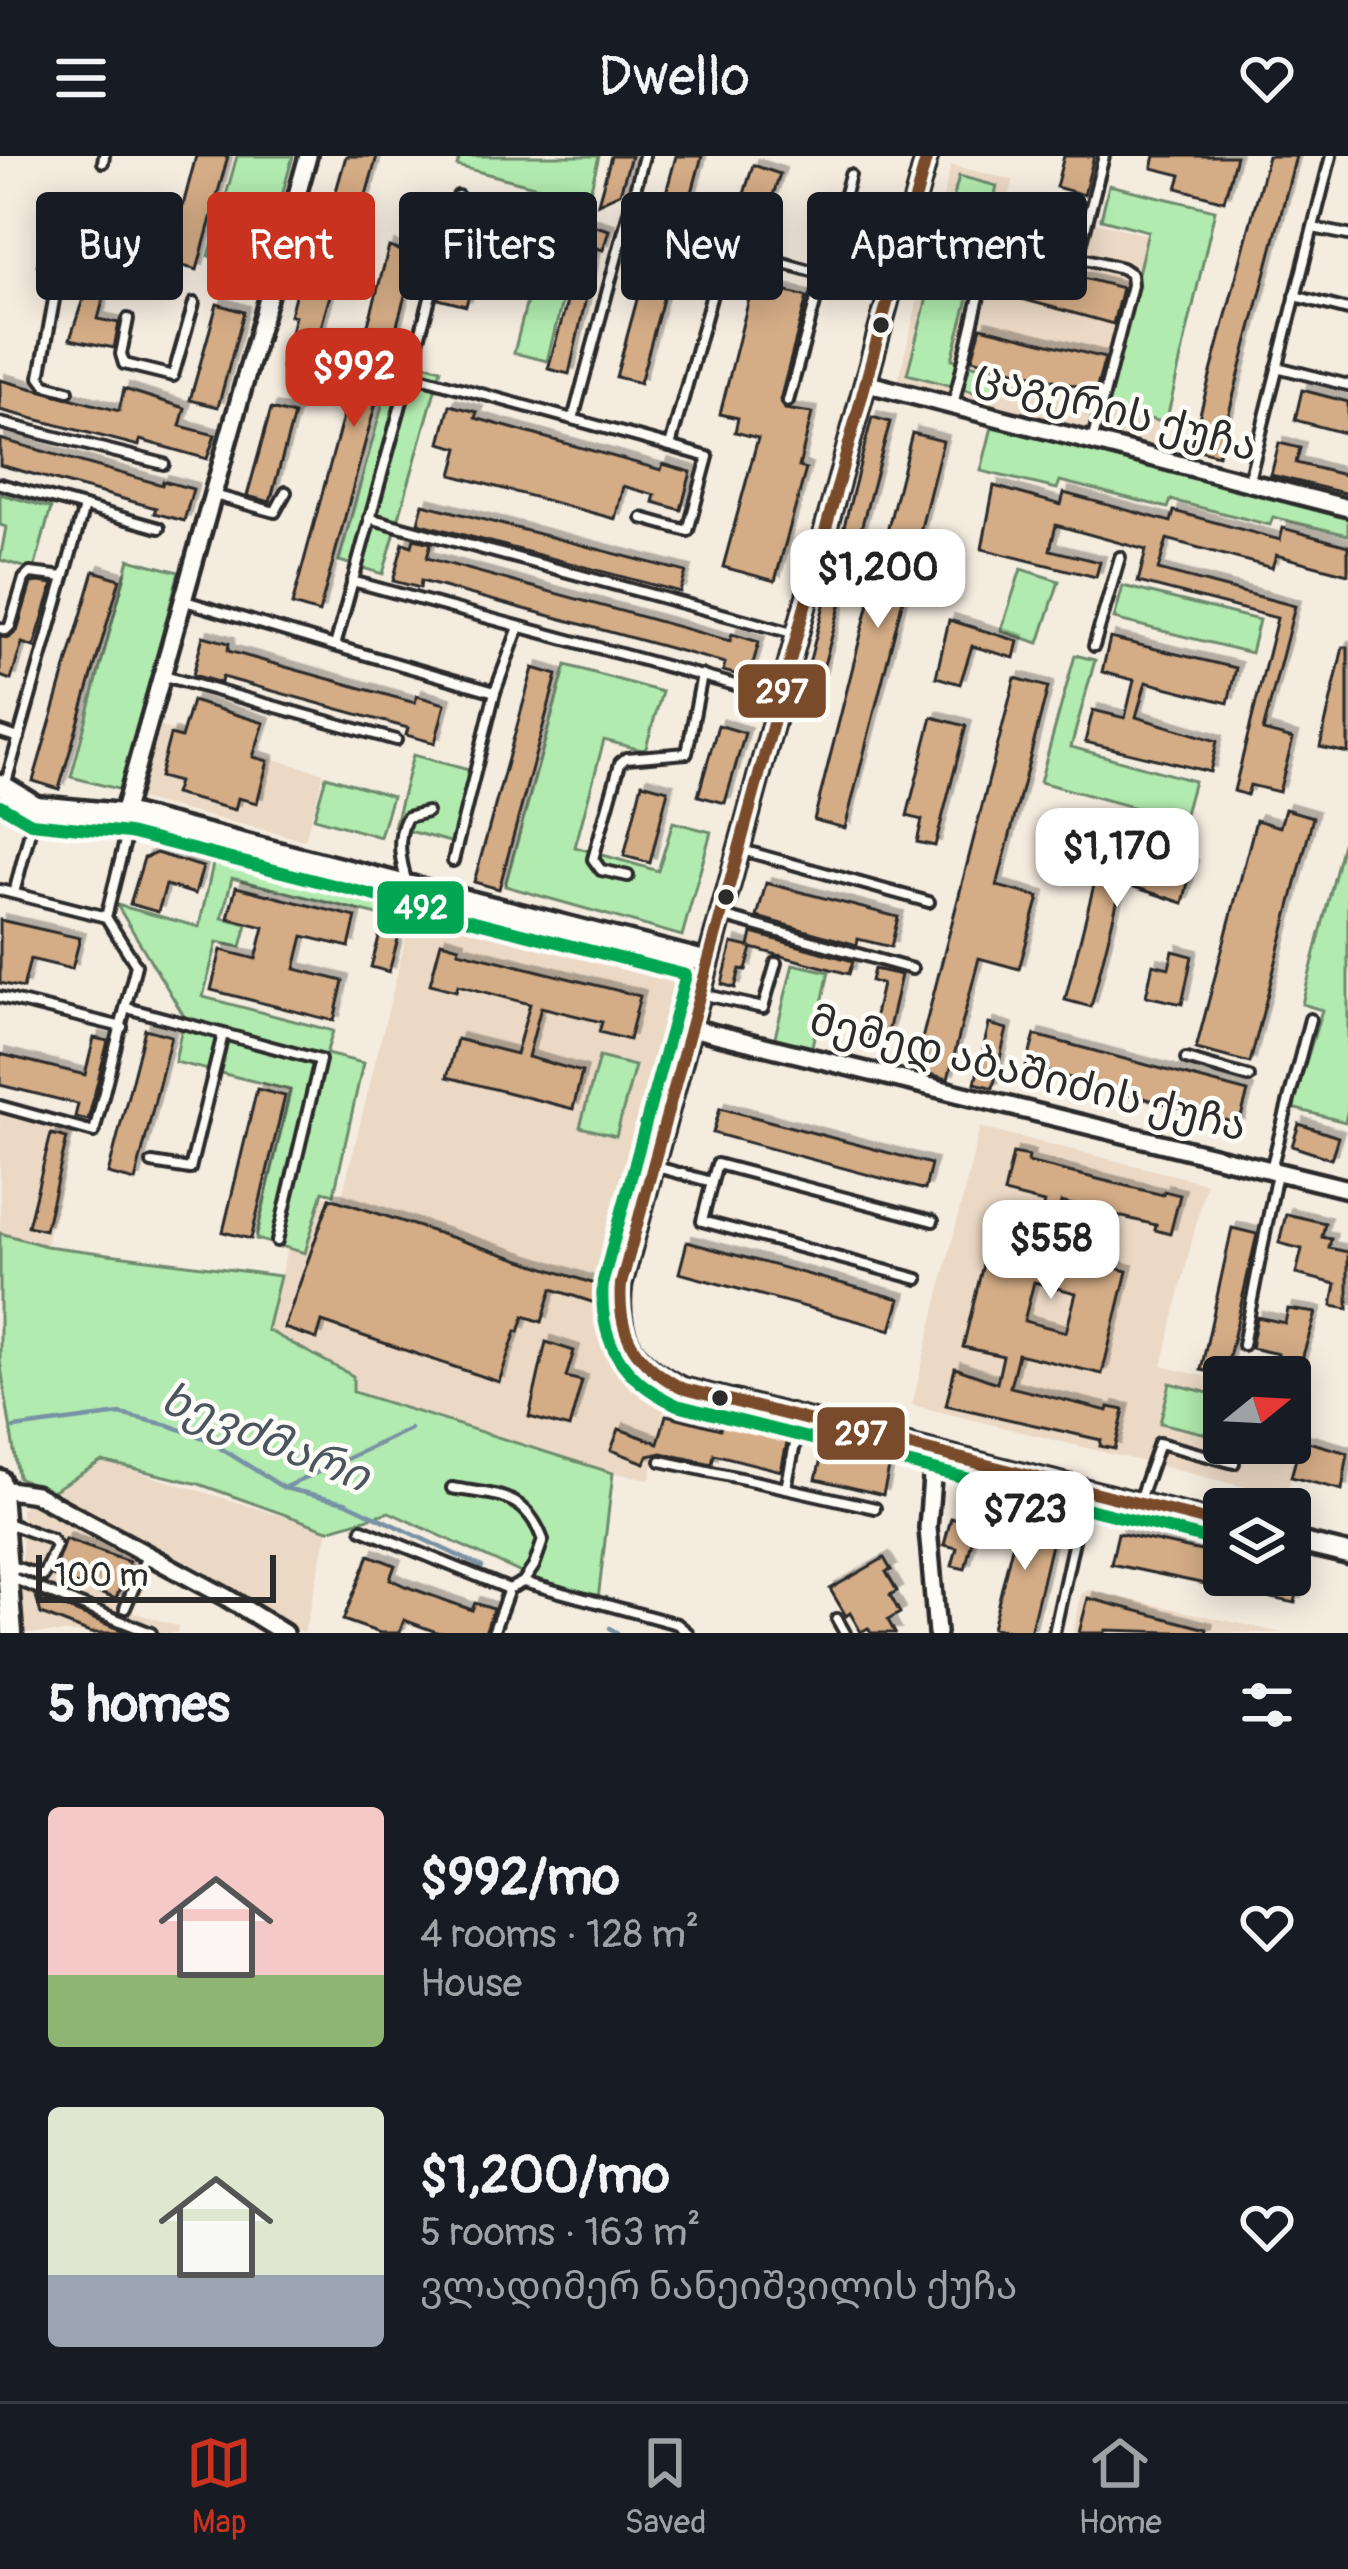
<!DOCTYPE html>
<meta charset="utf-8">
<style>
body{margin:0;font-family:Pangolin,"Noto Sans Georgian",sans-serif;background:#20242c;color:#f1f3f6;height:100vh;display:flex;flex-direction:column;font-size:45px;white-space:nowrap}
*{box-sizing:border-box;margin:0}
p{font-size:39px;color:#9ea1a6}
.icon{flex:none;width:66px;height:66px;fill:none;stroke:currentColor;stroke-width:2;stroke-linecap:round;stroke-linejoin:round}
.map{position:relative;height:1477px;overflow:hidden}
.details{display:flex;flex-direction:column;background:#171b24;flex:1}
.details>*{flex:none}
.banner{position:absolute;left:36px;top:36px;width:1278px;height:108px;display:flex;gap:24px}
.needle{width:78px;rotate:72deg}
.fabs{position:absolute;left:1203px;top:1200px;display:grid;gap:24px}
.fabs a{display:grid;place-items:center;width:108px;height:108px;border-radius:12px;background:#171b24;box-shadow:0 6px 30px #0003;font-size:60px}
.scale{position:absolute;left:36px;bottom:30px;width:240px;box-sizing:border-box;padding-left:12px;border:6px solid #2b2b2b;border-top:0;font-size:33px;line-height:42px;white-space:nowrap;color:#2b2b2b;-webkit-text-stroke:9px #fdfcf7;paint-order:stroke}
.price{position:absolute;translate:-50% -102px;padding:0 27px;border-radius:24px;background:#fff;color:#222;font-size:39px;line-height:78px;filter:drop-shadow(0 3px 6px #0008)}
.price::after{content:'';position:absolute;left:50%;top:72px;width:36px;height:27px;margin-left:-18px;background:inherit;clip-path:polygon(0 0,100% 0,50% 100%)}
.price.on{background:#c8321e;color:#fff}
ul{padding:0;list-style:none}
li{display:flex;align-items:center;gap:36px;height:300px;padding:0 48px}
li span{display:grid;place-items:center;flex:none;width:336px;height:240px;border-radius:12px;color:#555}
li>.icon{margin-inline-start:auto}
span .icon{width:144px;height:144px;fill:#fffc;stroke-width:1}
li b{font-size:51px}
h2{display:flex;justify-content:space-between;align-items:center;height:144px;padding:0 48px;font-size:51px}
.pill{padding:0 42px;border-radius:12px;background:#171b24;box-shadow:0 6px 30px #0003;font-size:42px;line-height:108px}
.pill.on{background:#c8321e;color:#fff}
header{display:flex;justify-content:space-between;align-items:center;height:156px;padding:0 48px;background:#171b24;font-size:54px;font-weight:600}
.dock{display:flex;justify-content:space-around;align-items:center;height:168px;border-top:3px solid #363941;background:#171b24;font-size:33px;color:#9ea1a6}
.dock a{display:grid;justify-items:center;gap:6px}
.dock .on{color:#c8321e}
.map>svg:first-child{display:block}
</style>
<header><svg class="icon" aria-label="menu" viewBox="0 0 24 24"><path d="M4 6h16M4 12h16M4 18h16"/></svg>Dwello<svg class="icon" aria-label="heart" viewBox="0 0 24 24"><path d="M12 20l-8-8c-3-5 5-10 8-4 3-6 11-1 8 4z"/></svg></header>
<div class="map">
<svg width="1348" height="1477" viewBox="0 0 1348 1477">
<defs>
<filter id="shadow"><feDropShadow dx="5.5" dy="-5.5" stdDeviation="0" flood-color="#0004"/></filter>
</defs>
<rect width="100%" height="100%" fill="#f5ece0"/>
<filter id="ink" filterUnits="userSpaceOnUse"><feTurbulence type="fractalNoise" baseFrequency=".00833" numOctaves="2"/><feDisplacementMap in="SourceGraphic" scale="24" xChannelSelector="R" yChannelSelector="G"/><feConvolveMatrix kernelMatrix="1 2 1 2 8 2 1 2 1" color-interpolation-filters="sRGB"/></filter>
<g filter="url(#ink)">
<g fill="#ebd9c5">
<polygon points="951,9 1013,24 1009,44 1204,93 1156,289 898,225"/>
<polygon points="157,570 324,617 305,684 138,643"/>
<polygon points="413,753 680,819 603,1127 611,1130 606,1158 628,1201 668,1235 650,1323 613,1317 353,1235 267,1174 302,1033 341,1045"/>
<polygon points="0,946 75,966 46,1090 0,1077"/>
<polygon points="980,971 1206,1027 1162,1210 1224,1225 1224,1287 1290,1287 1290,1242 1309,1246 1286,1341 912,1249"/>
<polygon points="102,1305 328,1374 304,1477 50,1336"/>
<polygon points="33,1347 155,1411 133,1456 178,1470 177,1477 24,1477 21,1352"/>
<polygon points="1089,1434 1282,1477 1073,1477 1081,1438"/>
</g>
<g fill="#b2ebaf" stroke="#6e8b6d" stroke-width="3">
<polygon points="237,0 293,0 261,115 209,100"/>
<polygon points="460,0 599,0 588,44 457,10"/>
<polygon points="959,20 997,30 993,49 1042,62 1035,86 986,74 952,203 1002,217 996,242 907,218"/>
<polygon points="1109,29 1215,54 1166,267 1106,253 1148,75 1101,63"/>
<polygon points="53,40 99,52 82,120 37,109"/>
<polygon points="493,67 581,90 569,136 481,114"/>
<polygon points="529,137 562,146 547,205 514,197"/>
<polygon points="396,200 441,213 383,418 339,405"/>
<polygon points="992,271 1348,358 1348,379 1273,361 1270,369 1171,344 1168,352 1060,325 1057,333 981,315"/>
<polygon points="0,338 51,352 34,414 0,404 6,371 0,369"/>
<polygon points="129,403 179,416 121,634 71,621"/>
<polygon points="1021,413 1059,425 1039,487 1001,475"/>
<polygon points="1123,430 1259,464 1251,497 1114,463"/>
<polygon points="1075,499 1095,504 1071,591 1194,625 1183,665 1040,626"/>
<polygon points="566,509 662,536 645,595 604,584 575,691 658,715 673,666 711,676 682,780 505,730"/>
<polygon points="413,599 480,617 461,689 394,671"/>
<polygon points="326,620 392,640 380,681 314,662"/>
<polygon points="1348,668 1348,953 1345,966 1292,952 1322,854 1302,848"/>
<polygon points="215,699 386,741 381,760 232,722 222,762 247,768 241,791 217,786 203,841 333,875 326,898 363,907 334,1038 323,1035 305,1097 256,1083 290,934 175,906 184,860 117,749 199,771"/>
<polygon points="793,808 829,816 811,894 774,885"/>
<polygon points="599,901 635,910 616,980 580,971"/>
<polygon points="0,1077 46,1090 280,1120 267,1174 353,1220 353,1236 613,1317 597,1452 389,1356 328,1374 199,1328 102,1305 50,1336 18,1321 0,1205"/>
<polygon points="1170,1227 1224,1241 1224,1282 1160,1267"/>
</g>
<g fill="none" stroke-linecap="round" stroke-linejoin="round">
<g stroke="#7892a5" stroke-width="4.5">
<polyline points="14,1272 120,1258 168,1269 206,1283 284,1332 345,1346 482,1411"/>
<polyline points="284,1332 410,1273"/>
<polyline points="610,1472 617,1477"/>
</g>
</g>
<g fill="#d4ac86" stroke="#2b2b2b" stroke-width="3" fill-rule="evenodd" filter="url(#shadow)">
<polygon points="196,0 228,0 197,114 168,106"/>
<polygon points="346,0 377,0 361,57 332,49"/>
<polygon points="611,0 631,0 620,37 598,47"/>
<polygon points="676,0 702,0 640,227 616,221"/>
<polygon points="1064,0 1094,0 1084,39 1056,31"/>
<polygon points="1155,0 1236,0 1224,45 1177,32 1181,19 1152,12"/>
<polygon points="1268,0 1296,0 1218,299 1191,292"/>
<polygon points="753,9 780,18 766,60 740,51"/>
<polygon points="125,59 143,63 123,139 106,135"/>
<polygon points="589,68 609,74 603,94 597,92 569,218 548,213"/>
<polygon points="305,72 346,82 308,218 282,211 295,160 290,159 300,120 293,119"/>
<polygon points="389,91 416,99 319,457 292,449"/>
<polygon points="451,98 478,105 466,150 438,143"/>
<polygon points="998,100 1122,132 1113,168 989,134"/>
<polygon points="90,121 108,126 98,163 119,167 114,192 70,183"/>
<polygon points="753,127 807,141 780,244 785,253 812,257 799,311 806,313 775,425 723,411 758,282 735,276 738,262 720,258"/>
<polygon points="217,148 244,156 218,251 190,244"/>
<polygon points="981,171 1105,202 1096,235 972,203"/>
<polygon points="0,224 119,255 124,233 185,252 180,270 215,279 207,303 140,284 139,290 0,254"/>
<polygon points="1302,234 1348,246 1348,278 1295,264"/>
<polygon points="450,249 477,256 475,262 661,314 663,308 691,316 681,354 653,346 655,339 623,330 615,363 452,319 459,292 440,287"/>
<polygon points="271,253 294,259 270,346 247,340"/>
<polygon points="872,261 890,266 814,546 800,543"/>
<polygon points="912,277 943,285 845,672 814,664"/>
<polygon points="0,283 162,329 163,325 193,333 184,365 154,357 156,352 0,309"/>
<polygon points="1279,287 1300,292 1296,307 1348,320 1348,338 1271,319"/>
<polygon points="994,330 1061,349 1064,337 1171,366 1174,355 1280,384 1283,372 1348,390 1348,418 1276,399 1272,412 1167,383 1158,414 1295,450 1263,575 1293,583 1279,636 1250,629 1247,639 1234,635 1277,462 1138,426 1146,394 1056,369 1050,394 1100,406 1096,421 982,393"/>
<polygon points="423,348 686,416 680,436 418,367"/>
<polygon points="414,383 431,387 427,402 730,485 732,478 759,486 749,522 723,515 725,507 421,425 420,432 393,425 403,387 412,390"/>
<polygon points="94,415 120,423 59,633 33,625"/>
<polygon points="39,426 53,428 34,491 22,487 11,524 0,520 0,481 9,482 17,475 31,427"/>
<polygon points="949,464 1018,485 1014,502 972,490 960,528 936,521"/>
<polygon points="203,480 229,487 228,495 415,547 417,540 445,548 435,587 406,579 408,572 222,521 221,527 193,519"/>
<polygon points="1110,482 1236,512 1228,547 1146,526 1136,561 1217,585 1210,616 1085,586 1093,554 1125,562 1134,524 1102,516"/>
<polygon points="1343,491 1348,491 1348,597 1320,591"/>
<polygon points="533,512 557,519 499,733 474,726"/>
<polygon points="1015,522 1048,531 997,730 1039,741 1019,813 979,802 948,923 914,914"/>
<polygon points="192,545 264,567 253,601 268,605 257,647 238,642 235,654 174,638 178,626 159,621 170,579 181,582"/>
<polygon points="932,561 966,570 935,690 917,686 922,664 907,660"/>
<polygon points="718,569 745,577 725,647 698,640"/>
<polygon points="642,627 668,634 650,707 624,700"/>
<polygon points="1285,653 1313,661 1250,907 1196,893 1256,664 1280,671"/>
<polygon points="1098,691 1165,708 1167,704 1192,710 1183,747 1122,727 1091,851 1065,844 1096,721 1091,719"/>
<polygon points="156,697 203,711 195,738 166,729 158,756 130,748 144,702"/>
<polygon points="766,727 898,761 891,791 858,783 857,789 757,761"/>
<polygon points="236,731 356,761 349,791 303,780 295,813 343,825 334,865 211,834 221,794 256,803 264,771 228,762"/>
<polygon points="387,752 405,757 389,816 371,811"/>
<polygon points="0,764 80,782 72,813 30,803 23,832 0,827"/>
<polygon points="752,777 853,805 849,818 752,792 746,814 740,813 735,832 722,828 732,787 749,791"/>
<polygon points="441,786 459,791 458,795 640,840 629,884 599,876 602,866 541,851 528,901 582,916 573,953 447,921 457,883 516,898 530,848 458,829 456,835 430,828"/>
<polygon points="1173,795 1192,800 1182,848 1146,840 1153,808 1169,812"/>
<polygon points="874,813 901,819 885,890 869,886 882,828 871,825"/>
<polygon points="989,868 1007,873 993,932 975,927"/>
<polygon points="145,873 171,880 135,1025 108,1018"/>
<polygon points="1035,879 1248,936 1239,968 1026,910"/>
<polygon points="94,882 108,885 88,964 75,961 78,948 0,929 0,898 85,919"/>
<polygon points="257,933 285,940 251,1083 223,1076"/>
<polygon points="720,952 931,1008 925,1034 713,977"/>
<polygon points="1299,968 1338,981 1331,1003 1292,990"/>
<polygon points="51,978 67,982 45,1074 28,1070"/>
<path d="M1013,997L1029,1000L1028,1006L1163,1039L1164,1035L1180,1039L1170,1078L1155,1074L1156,1069L1061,1046L1049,1096L1127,1115L1102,1218L1018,1198L1010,1231L1108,1255L1109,1251L1124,1254L1115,1293L1100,1290L1101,1284L946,1249L955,1212L997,1227L1003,1200L963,1191L991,1075L1034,1086L1044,1047L1004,1037ZM1034,1126L1076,1137L1066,1176L1024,1165Z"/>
<polygon points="330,1042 604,1131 598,1148 552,1133 542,1166 524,1160 519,1176 516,1175 499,1226 322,1166 317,1183 284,1172"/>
<polygon points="1286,1058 1325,1067 1322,1081 1331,1083 1329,1092 1348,1096 1348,1153 1332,1150 1336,1128 1296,1118 1302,1093 1279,1087"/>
<polygon points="1232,1072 1257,1078 1225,1219 1201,1214"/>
<polygon points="687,1086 900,1143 891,1174 679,1117"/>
<polygon points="1288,1153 1316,1157 1298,1216 1275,1211 1278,1198 1251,1192 1257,1161 1285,1167"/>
<polygon points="546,1186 574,1195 566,1221 582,1225 569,1272 529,1261"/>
<polygon points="666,1259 720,1273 724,1261 789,1277 781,1315 714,1298 712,1308 662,1297 648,1300 645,1307 611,1294 619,1273 658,1287"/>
<polygon points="1301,1284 1348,1297 1342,1334 1291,1321"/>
<polygon points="825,1287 891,1303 883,1339 816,1323"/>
<polygon points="1021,1354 1057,1363 1030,1477 992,1472"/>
<polygon points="951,1362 976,1369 965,1413 952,1410 957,1392 944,1389"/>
<polygon points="1118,1377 1224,1400 1224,1419 1301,1419 1295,1447 1111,1408"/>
<polygon points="65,1383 129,1406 116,1443 52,1420"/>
<polygon points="369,1399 395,1409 390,1423 405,1430 472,1454 475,1447 493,1453 485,1477 439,1477 404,1464 399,1477 380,1477 343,1464"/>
<polygon points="884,1402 891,1414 886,1416 897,1435 890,1439 900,1457 888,1464 895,1477 871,1477 868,1472 861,1476 850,1457 846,1460 830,1433"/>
<polygon points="36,1440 129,1477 90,1477 41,1458"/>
<polygon points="1088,1442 1207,1473 1206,1477 1106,1474 1105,1477 1079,1477"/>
</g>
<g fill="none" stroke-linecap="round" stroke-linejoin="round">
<defs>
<g id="service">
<polyline points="103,6 104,0"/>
<polyline points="837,64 904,82"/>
<polyline points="1313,72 1348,79"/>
<polyline points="1295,140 1348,154"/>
<polyline points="54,144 40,221 46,229 68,235"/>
<polyline points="128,163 121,198 124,208 173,220 194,147"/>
<polyline points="1277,211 1348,229"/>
<polyline points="409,218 670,290 725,91 823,118 850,19"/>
<polyline points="788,245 823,118"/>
<polyline points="953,249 989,99 996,90 1007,87 1078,101"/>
<polyline points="573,263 644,0"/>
<polyline points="0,267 164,308"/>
<polyline points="1092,286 1132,129 1131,118 1122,112 1078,101 1104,0"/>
<polyline points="1249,324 1331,0"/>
<polyline points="0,328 84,351 5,630"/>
<polyline points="214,339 275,356 286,336"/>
<polyline points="84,351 159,372"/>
<polyline points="369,362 796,478"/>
<polyline points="642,362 688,375 708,301 670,290"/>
<polyline points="352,425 779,541"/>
<polyline points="185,445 335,490 458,40"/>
<polyline points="0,472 6,474 10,470 24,423 30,417 64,421"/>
<polyline points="335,490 495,536 519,471"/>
<polyline points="1094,490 1120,401"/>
<polyline points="164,520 396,584"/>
<polyline points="0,576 19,582"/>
<polyline points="742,694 929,746"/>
<polyline points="453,705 495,536"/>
<polyline points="628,720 601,714 593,703 620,607 626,602 687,597 702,519"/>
<path d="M407,728C401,706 395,683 407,661L427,656"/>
<polyline points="0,734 106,761 136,809 94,976 0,950"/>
<polyline points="14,737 36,652"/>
<polyline points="722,760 912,813"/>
<polyline points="106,761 131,661"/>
<polyline points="701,838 763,852 776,807"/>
<polyline points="0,841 122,871"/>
<polyline points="127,852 320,904 277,1085"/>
<polyline points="1186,903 1249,921"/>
<polyline points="152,1007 190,1013 223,878"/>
<polyline points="653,1010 712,1026 717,1008 933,1065"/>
<polyline points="1271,1013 1310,863"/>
<polyline points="712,1026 702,1065 918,1123"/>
<polyline points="1243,1189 1277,1017"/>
<polyline points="800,1264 786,1332 875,1352"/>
<polyline points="661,1305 786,1332"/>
<path d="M452,1332C497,1340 525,1336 543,1384L534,1410L523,1426"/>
<polyline points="1138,1347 1159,1287 1234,1307"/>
<polyline points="7,1367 51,1383 56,1390 43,1420 11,1410"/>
<polyline points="362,1373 509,1433"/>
<polyline points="12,1422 151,1477"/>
<polyline points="125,1452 147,1400"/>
<polyline points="837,1463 845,1477"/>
<polyline points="493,1477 509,1433 523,1426 677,1468 688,1477"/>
<polyline points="1054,1477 1084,1338"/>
</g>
<g id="minor">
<polyline points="865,227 1348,352"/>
<polyline points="123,658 308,0"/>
<polyline points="691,872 1348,1033"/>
<polyline points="934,1297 928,1372 937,1477"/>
<polyline points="2,1333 35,1338 226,1441 284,1477"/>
</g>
<g id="tertiary">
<path d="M927,0L621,1128C614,1182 633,1208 681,1232L1224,1369"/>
<polyline points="0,628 36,650 132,659 708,806"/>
<polyline points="0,1324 12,1477"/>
<polyline points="1290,1384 1348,1398"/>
</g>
</defs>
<use href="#service" stroke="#2b2b2b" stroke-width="16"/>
<use href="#minor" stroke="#2b2b2b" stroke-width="24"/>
<use href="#tertiary" stroke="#2b2b2b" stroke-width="27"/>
<use href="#service" stroke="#fdfcf7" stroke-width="8"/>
<use href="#minor" stroke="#fdfcf7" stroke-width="15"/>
<use href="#tertiary" stroke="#fdfcf7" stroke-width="18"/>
<defs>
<path id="bus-1" d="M927,0L621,1128C617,1180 636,1207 681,1232L1224,1369"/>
<path id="bus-2" d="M0,649L31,667L129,677L686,819L603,1125C598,1185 622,1224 677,1249L1220,1386"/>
</defs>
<use href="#bus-1" stroke="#fdfcf7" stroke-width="21"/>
<use href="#bus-2" stroke="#fdfcf7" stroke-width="21"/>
<use href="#bus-1" stroke="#7a4b2a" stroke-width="12"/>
<use href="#bus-2" stroke="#00a651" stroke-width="12"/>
</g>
</g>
<g fill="#2b2b2b" stroke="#fdfcf7" stroke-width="4.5">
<circle cx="881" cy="169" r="10"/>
<circle cx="726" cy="741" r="10"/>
<circle cx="720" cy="1242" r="10"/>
</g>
<g text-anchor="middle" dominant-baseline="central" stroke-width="9" stroke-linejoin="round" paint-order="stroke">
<g font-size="42" fill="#2b2b2b" stroke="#fdfcf7">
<text transform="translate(1116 255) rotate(15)">ცაგერის ქუჩა</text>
<text transform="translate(1028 918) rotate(14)">მემედ აბაშიძის ქუჩა</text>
</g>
<g font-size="45" font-style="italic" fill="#4b565e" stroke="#fdfcf7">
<text transform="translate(265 1282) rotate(22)">ხევძმარი</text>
</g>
</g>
<g stroke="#fdfcf7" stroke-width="4.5">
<rect x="736" y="506" width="92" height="58" rx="12" fill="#7a4b2a"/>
<rect x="375" y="723" width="91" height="57" rx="12" fill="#00a651"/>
<rect x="815" y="1249" width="92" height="57" rx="12" fill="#7a4b2a"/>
</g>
<g font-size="33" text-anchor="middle" font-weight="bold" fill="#fff">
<text x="782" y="547">297</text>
<text x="421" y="763">492</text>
<text x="861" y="1289">297</text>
</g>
</svg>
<div class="fabs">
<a><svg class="needle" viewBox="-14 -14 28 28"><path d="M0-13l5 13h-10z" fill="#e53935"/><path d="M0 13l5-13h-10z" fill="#9ea1a6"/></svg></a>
<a><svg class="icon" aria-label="layers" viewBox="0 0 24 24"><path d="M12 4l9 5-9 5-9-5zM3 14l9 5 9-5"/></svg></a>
</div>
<div class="scale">100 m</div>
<b class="price on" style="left:354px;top:274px">$992</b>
<b class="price" style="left:878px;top:475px">$1,200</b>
<b class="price" style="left:1117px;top:754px">$1,170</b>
<b class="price" style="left:1051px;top:1146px">$558</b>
<b class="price" style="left:1025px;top:1417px">$723</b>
<div class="banner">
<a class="pill">Buy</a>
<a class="pill on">Rent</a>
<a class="pill">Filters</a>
<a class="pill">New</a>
<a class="pill">Apartment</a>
</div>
</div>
<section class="details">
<h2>5 homes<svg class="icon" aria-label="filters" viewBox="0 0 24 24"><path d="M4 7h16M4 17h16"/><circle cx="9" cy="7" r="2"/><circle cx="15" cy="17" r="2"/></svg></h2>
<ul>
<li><span style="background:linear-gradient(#f6c9c9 70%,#8fb573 0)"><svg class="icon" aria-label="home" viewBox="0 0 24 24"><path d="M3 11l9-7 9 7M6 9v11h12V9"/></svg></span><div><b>$992/mo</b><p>4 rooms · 128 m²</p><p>House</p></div><svg class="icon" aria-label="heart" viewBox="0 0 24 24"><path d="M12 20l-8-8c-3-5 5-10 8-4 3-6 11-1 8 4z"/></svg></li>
<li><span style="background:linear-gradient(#dfe7d0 70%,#9aa5b1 0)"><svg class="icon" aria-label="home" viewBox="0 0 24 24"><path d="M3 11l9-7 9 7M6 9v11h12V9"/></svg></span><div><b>$1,200/mo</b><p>5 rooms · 163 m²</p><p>ვლადიმერ ნანეიშვილის ქუჩა</p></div><svg class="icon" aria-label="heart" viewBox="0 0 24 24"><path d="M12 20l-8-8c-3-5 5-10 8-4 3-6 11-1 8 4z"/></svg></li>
</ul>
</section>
<nav class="dock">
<a class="on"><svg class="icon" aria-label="map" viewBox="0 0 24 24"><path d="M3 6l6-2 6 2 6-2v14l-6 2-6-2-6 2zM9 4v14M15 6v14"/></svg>Map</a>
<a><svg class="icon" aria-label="saved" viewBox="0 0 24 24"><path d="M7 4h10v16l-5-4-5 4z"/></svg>Saved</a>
<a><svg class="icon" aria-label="home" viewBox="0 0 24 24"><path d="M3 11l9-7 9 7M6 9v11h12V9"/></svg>Home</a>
</nav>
